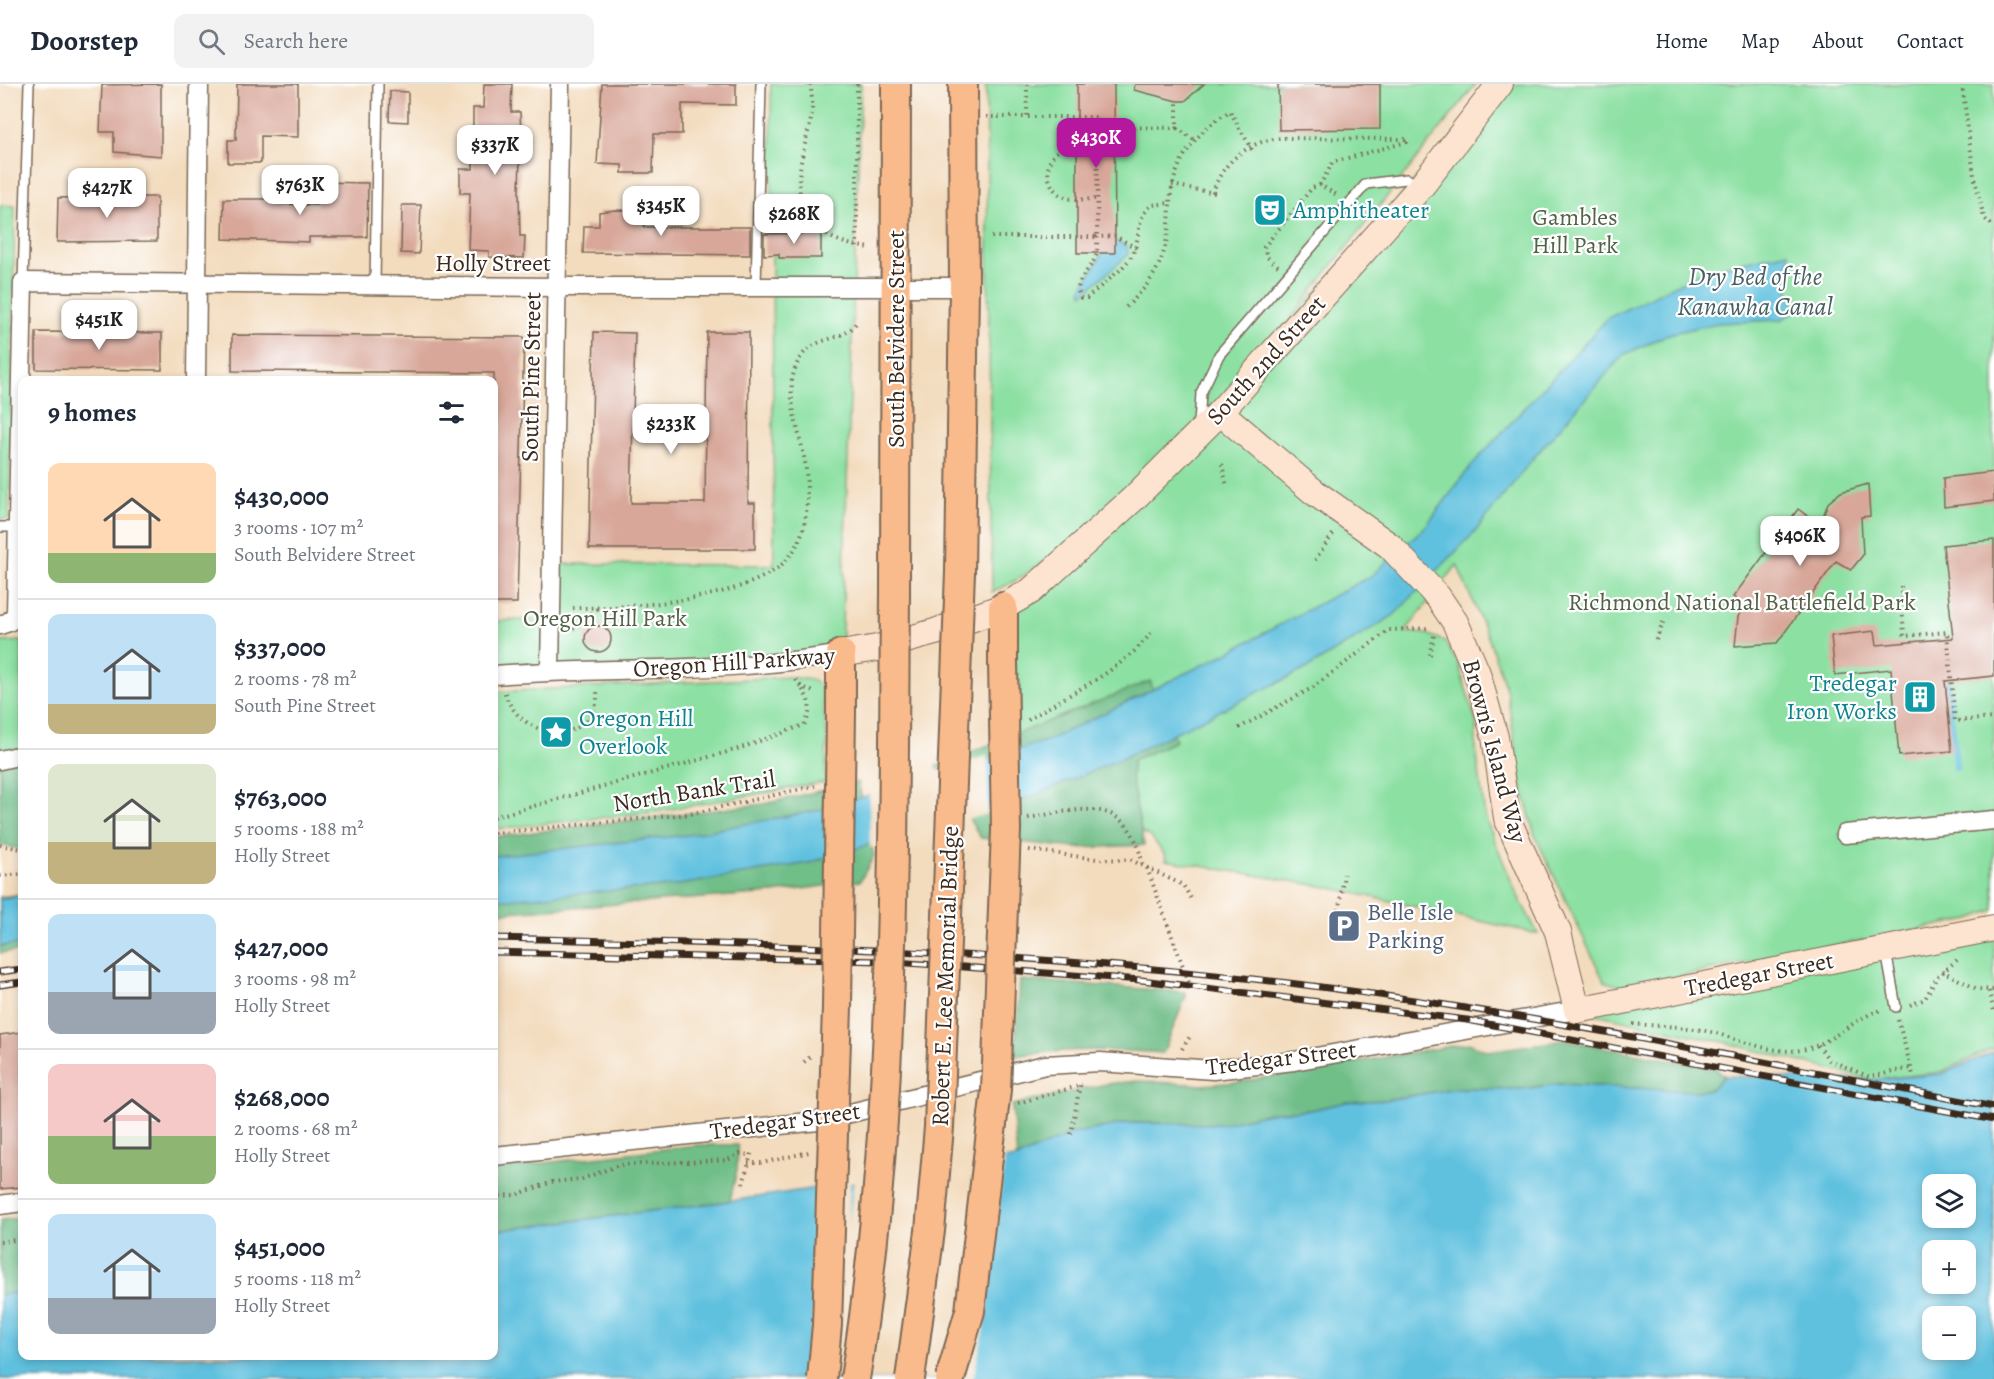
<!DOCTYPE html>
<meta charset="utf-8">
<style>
body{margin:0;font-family:Alegreya,serif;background:#f2f2f3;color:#1f2937;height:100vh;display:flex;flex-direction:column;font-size:22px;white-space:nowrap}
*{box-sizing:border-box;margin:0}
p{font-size:20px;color:#747a83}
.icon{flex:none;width:33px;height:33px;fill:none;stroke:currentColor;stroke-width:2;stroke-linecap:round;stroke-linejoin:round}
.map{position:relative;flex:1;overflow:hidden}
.details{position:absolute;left:18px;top:292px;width:480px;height:984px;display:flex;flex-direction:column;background:#fff;border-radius:12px;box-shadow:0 3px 9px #0003}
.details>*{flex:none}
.tools{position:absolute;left:1922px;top:1090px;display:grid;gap:12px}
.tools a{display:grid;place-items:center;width:54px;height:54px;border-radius:12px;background:#fff;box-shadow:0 3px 9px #0003;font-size:30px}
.price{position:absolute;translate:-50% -51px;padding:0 14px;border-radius:12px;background:#fff;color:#222;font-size:20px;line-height:39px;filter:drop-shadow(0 2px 3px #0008)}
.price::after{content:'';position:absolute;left:50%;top:36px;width:18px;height:14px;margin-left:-9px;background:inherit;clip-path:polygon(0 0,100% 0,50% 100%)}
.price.active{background:#b5179e;color:#fff}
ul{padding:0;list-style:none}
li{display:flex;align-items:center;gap:18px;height:150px;padding:0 30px}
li+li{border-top:2px solid #e0e1e3}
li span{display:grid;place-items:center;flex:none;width:168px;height:120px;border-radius:12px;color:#555}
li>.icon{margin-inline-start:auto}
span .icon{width:72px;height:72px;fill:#fffc;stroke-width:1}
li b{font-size:26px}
h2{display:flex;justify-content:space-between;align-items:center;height:72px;padding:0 30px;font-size:26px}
header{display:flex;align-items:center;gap:36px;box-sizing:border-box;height:84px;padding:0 30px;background:#fff;border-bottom:2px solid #e0e1e3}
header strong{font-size:28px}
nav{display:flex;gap:33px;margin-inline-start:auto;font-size:21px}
.search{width:420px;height:54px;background:#f2f2f3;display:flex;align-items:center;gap:15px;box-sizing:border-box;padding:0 21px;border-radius:12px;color:#747a83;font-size:22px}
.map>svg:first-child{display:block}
</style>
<header>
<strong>Doorstep</strong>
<div class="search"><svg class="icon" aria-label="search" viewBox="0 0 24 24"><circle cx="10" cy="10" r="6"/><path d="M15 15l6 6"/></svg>Search here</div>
<nav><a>Home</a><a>Map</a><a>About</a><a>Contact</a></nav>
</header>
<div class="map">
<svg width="1994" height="1295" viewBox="0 0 1994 1295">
<rect width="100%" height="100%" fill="#fff"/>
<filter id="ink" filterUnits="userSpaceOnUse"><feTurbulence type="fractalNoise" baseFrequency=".0167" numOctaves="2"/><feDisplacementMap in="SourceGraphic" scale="12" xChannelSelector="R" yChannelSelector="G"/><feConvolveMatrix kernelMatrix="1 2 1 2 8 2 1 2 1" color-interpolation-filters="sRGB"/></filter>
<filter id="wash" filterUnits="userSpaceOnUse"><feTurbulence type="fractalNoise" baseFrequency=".008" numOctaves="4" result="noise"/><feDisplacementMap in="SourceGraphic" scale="24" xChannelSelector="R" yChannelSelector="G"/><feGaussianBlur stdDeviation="1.35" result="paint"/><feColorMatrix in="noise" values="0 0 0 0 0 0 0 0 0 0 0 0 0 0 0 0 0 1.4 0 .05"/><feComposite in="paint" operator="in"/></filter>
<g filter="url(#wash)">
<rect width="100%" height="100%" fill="#f3dcbe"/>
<g fill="#8be0a2" stroke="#638560" stroke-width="1.5">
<polygon points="771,0 861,0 841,570 494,591 494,537 551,535 552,480 774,481"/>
<polygon points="986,0 1476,0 1290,235 1218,317 1086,450 1015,497 992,508"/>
<polygon points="1500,0 1994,0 1994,826 1970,835 1660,896 1622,903 1604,897 1535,752 1521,699 1507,608 1490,558 1457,481 1405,548 1427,550 1444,557 1458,579 1476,638 1476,665 1485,733 1515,806 1538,850 1327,803 1165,776 1166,772 1151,753 1142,748 1006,746 1003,578 1021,514 1133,415"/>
<polygon points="0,121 15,122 9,435 0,435"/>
<polygon points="22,557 22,671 0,676 0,558"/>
<polygon points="789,593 813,596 821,603 827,654 825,698 655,728 494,745 494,608"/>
<polygon points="1994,844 1994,964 1941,988 1871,996 1728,959 1577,926"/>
</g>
<g fill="#70be88" stroke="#567453" stroke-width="1.5">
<polygon points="1150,597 1176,657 1133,676 1131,693 1144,761 1077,764 981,754 936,682"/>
<polygon points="22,671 22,765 0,761 0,676"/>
<polygon points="858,698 874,772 860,797 773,809 494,829 494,753 764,720"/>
<polygon points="22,810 22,867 0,869 0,813"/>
<path d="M1020,896L1185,908L1186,912L1163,969C1113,965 1065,964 1015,972Z"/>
<polygon points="1566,956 1717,985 1725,992 1710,1006 1692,1007 1559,1000 1521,1005 1456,1004 1387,1016 1347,1018 1311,1026 1274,1028 1221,1040 1127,1039 1071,1050 1017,1074 1012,1021 1106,1000 1138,997 1202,1001 1239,998 1469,959 1488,967"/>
<polygon points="697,1061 738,1061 737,1085 730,1117 494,1147 494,1085"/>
<polygon points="22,1134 22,1208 0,1211 0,1136"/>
</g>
<g fill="#61c1df" stroke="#4e767e" stroke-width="1.5" fill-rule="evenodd">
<polygon points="1111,155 1127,162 1128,171 1083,210 1081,206"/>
<polygon points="1789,168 1787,202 1796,227 1781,236 1718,239 1669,250 1623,271 1530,378 1475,448 1394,531 1308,584 1121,675 1030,713 808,779 673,802 494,816 494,772 687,751 820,726 1049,656 1227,569 1371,492 1426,442 1471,382 1608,234 1706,186"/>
<polygon points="22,811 22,860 0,862 0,815"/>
<path d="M1994,968V1295H0V1211L22,1208V1272H494V1147L730,1117L1017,1074L1071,1050L1127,1039L1221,1040L1274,1028L1311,1026L1347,1018L1387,1016L1456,1004L1521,1005L1559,1000L1692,1007L1710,1006L1725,992L1871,996L1941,990ZM1932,1101H1965V1134H1932ZM1932,1167H1965V1200H1932ZM1932,1233H1965V1266H1932Z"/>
</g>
<g fill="#f3dcbe">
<polygon points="987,672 987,730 870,764 869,708"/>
<polygon points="1005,1072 985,1241 973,1295 809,1295 820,1100 850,1096 849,1139 854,1095"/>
</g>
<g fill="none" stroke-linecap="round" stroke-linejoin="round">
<polyline stroke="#61c1df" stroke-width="7" points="1946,590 1956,683"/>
</g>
<g id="blocks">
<g fill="#d8a79a">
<polygon points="161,0 161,72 114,68 114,48 100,48 102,1"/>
<polygon points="237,0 298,0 298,53 261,52 261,79 228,79 228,56 236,56"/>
<polygon points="484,0 512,0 511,28 520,28 521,50 525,50 525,70 520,70 519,109 520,152 525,152 524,174 489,173 489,167 468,166 470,109 460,109 460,85 473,85 473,24 483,24"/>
<polygon points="602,0 736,0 736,21 682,20 682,50 654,50 653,89 622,89 622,81 597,80"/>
<polygon points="1077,0 1114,0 1115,169 1077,169"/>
<polygon points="1135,0 1204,0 1185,17 1177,17 1134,6"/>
<polygon points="1278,0 1380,0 1380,45 1279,46"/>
<polygon points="390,7 408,8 408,38 389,37"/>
<polygon points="316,98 368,99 367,153 309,153 309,158 223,155 224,115 281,115 281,120 316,121"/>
<polygon points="118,113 157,113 157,157 57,158 58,114"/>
<polygon points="402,121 421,121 419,170 401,169"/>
<polygon points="615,126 645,127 644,143 750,143 750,171 583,169 584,142 599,142 599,128"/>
<polygon points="821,149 821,174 779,174 779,170 764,171 764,150"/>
<polygon points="36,248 162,249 162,286 36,285"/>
<polygon points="594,248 635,249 631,419 705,419 707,248 749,248 748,419 755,419 755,465 589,465"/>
<polygon points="232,251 524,253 517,519 494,519 494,289 232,287"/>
<polygon points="1994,388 1994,417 1944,423 1943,394"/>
<polygon points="1868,400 1870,432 1861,433 1863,471 1851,486 1836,477 1777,559 1735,562 1738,533 1744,521 1733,513 1798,425 1820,441 1828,419 1841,408"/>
<polygon points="1994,456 1994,592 1945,597 1952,667 1899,672 1891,585 1835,591 1831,552 1875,547 1877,561 1953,554 1943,461"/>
<circle cx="598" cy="555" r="13"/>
<polygon points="22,948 22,1103 0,1105 0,951"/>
</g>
</g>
</g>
<g filter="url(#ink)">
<use href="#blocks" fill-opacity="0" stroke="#7b6856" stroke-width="1.5"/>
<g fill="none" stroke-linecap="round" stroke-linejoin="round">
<defs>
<g id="lane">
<polyline points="23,198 29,0"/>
<polyline points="375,202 378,0"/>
<polyline points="756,203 761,0"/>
<polyline points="1199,341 1201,309 1219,271 1366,100 1406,95 1420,100"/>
<polyline points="0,443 18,443"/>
<polyline points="1886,867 1896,923"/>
</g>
<g id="street">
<polyline points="196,297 199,0"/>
<polyline points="0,541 9,538 16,530 23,198 557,203 964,203"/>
<polyline points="550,586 560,0"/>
<path d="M494,591C610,582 726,590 841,570"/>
<polyline points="0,676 22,671"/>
<polyline points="1845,750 1994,736"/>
<polyline points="494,1072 818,1037 1045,981 1100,978 1213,986 1294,977 1577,926"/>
<polyline points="0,1121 22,1118"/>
</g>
<g id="secondary">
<polyline points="1220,328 1314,408 1390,462 1438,513 1455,538 1477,589 1495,653 1507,734 1558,848 1577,926 1994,844"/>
<polyline points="841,570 877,564 935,548 1003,523 1031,507 1133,415 1220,328 1423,100 1500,0"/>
</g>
<g id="primary">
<polyline points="960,488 964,203 963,0"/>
<polyline points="895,510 896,0"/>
<polyline points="1003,523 1003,578"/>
<polyline points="841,629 841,570"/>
</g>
</defs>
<use href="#lane" stroke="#7b6856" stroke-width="12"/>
<use href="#street" stroke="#7b6856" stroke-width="21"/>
<use href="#secondary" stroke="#7b6856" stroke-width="28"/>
<use href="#primary" stroke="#7b6856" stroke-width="32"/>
<g stroke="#7b6856" stroke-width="4" stroke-dasharray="1.5 4.5" stroke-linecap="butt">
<path d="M810,0C816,31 808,44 802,73C790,130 817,159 872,164"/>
<polyline points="857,0 857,163"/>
<polyline points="1027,0 1027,33"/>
<polyline points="1962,0 1974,92 1984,134 1994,143"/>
<polyline points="986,33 1098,33 1097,153 988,153"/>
<polyline points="1098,43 1177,44 1177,17"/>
<polyline points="1177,44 1194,56"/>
<path d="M1098,60C1087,60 1071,59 1061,65C1042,75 1045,106 1065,113C1075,117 1087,115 1098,115"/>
<polyline points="1172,101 1215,109"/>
<path d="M1213,109C1221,78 1250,56 1282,54L1407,55V58L1333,78L1320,101"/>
<path d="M1136,164L1115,152L1097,153C1097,159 1098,166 1096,172C1091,186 1071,198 1081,214H1087C1101,201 1123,187 1132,171C1142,153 1134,135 1152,121L1170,119C1173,78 1195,48 1230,27L1252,66"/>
<polyline points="1278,182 1267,173 1264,163 1312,104 1320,101 1337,111"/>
<path d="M1126,223C1161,191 1169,165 1170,119"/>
<polyline points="1222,380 1227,403"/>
<polyline points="1315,476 1333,450"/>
<polyline points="1901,502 1904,552 1947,548 1955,637 1994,634"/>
<path d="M573,524C626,524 754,517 789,473C809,449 808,415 806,386C803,355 785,317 794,288C807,245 844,263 857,237"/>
<polyline points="573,545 598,524"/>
<polyline points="1656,556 1665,534"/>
<polyline points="1430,571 1434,551"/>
<polyline points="800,602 816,609"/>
<path d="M505,609C522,662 601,661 597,606"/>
<path d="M1028,636C1070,608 1120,589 1151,549"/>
<polyline points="1239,644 1312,604 1389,546 1431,544"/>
<path d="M494,733L738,665L804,641C816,622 806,611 795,594"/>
<path d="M1028,734C1085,724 1129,710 1143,782"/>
<polyline points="494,749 690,730 815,702"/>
<polyline points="0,761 22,765"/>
<polyline points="1029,766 1097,775 1131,776 1183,801 1193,818"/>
<polyline points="1147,784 1192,907"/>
<polyline points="0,792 22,790"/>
<polyline points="1337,838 1344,790"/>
<polyline points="1942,887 1977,905 1994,906"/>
<polyline points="1989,907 1994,927"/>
<polyline points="1910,921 1925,915 1937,893 1957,876"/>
<polyline points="1898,936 1913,991"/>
<path d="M1633,940C1657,942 1683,942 1706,947C1735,953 1770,971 1801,966C1832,961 1852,934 1882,926"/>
<polyline points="1818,961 1829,976 1870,993 1910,984"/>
<polyline points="1182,965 1191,951"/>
<polyline points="804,978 811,972"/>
<polyline points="1018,1019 1082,1001"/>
<polyline points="1071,1050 1080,1001"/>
<polyline points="748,1079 762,1079 809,1068"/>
<polyline points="743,1100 752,1067"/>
<polyline points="494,1112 515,1111 552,1098 582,1095 619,1081 728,1076 740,1070 751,1071"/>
<polyline points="0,1158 22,1155"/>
</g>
<use href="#lane" stroke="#fff" stroke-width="9"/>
<use href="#street" stroke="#fff" stroke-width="18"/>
<use href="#secondary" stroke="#fde4d1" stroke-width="26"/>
<use href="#primary" stroke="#fabb8c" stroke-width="28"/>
<defs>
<g id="rail">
<path d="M494,854C765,860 1035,868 1305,901C1537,930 1765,979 1994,1023"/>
<polyline points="494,868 881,877 1141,896 1467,936 1994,1036"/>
<polyline points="0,888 22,885"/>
<polyline points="0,901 22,898"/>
</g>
</defs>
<use href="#rail" stroke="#3b2a1e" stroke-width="7"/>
<use href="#rail" stroke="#fff" stroke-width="4.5" stroke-dasharray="14" stroke-linecap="butt"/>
<defs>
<g id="primary-bridge">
<polyline points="822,1295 827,1241 837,923 841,629"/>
<path d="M855,1295C896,1036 893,772 895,510"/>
<polyline points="910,1295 930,1147 939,1043 960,488"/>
<polyline points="950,1295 970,1227 996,1006 1006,746 1003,578"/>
</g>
</defs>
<use href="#primary-bridge" stroke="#7b6856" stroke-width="32" stroke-linecap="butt"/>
<use href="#primary-bridge" stroke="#fabb8c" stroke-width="28"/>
</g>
</g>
<defs>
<symbol id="theatre-square" viewBox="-11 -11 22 22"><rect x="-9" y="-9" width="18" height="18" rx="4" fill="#0f9aa8" stroke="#fff"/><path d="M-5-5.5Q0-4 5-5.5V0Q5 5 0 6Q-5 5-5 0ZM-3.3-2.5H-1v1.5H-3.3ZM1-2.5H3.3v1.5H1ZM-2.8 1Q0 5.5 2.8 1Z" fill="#fff"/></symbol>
<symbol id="building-square" viewBox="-11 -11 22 22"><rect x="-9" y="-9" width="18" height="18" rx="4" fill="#0f9aa8" stroke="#fff"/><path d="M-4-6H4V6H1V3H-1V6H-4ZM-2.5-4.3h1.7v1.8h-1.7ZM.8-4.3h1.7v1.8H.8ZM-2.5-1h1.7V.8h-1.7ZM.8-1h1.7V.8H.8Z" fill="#fff"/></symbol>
<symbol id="sight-square" viewBox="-11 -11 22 22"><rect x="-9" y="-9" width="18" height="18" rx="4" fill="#0f9aa8" stroke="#fff"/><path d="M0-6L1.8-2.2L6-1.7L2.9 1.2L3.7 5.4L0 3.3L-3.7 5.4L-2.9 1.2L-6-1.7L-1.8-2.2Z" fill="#fff"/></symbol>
<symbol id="parking-square" viewBox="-11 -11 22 22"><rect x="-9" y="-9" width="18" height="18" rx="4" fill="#5c6f8a" stroke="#fff"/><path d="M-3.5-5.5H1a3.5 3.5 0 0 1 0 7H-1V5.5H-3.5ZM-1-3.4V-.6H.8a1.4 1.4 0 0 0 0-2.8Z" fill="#fff"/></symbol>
</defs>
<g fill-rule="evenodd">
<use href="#theatre-square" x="1251" y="107" width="38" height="38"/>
<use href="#building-square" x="1901" y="594" width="38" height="38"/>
<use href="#sight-square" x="537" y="629" width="38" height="38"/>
<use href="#parking-square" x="1325" y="823" width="38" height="38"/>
</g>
<g text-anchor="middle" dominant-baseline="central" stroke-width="4.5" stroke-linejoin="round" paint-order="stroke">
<g font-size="24" fill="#0d838f" stroke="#fff" text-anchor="start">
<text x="1293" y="126">Amphitheater</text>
<text x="1897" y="599" text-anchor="end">Tredegar<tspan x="1897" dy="28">Iron Works</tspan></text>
<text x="579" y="634">Oregon Hill<tspan x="579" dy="28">Overlook</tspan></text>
</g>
<g font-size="24" fill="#536146" stroke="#fff">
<text x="1575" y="133">Gambles<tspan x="1575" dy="28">Hill Park</tspan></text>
<text x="1742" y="518">Richmond National Battlefield Park</text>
<text x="605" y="534">Oregon Hill Park</text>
</g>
<g font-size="24" fill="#3b2a1e" stroke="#fff">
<text x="493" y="179">Holly Street</text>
<text transform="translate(896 255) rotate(-90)">South Belvidere Street</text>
<text transform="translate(1266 276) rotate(-48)">South 2nd Street</text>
<text transform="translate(531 293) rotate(-89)">South Pine Street</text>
<text transform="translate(734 578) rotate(-4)">Oregon Hill Parkway</text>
<text transform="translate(1495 667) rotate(75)">Brown's Island Way</text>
<text transform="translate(694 707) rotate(-9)">North Bank Trail</text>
<text transform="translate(1759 890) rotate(-11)">Tredegar Street</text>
<text transform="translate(945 892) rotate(-88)">Robert E. Lee Memorial Bridge</text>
<text transform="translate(1281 974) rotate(-7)">Tredegar Street</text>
<text transform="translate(785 1037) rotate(-8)">Tredegar Street</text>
</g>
<g font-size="24" fill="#4e5e75" stroke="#fff" text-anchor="start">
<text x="1367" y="828">Belle Isle<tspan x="1367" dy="28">Parking</tspan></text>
</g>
<g font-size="26" font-style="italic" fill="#485f62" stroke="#fff">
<text x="1755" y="192">Dry Bed of the<tspan x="1755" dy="30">Kanawha Canal</tspan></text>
</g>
</g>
</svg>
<div class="tools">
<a><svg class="icon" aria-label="layers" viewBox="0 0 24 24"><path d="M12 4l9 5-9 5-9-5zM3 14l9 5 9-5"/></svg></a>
<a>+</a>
<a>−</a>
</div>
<b class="price active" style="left:1096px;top:85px">$430K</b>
<b class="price" style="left:495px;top:92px">$337K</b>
<b class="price" style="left:300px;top:132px">$763K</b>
<b class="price" style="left:107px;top:135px">$427K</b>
<b class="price" style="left:661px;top:153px">$345K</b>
<b class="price" style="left:794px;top:161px">$268K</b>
<b class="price" style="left:99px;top:267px">$451K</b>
<b class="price" style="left:671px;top:371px">$233K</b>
<b class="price" style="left:1800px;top:483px">$406K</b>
<section class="details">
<h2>9 homes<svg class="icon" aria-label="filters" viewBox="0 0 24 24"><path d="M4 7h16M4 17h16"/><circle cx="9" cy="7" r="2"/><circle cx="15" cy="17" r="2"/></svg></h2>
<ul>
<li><span style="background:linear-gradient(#ffd9b3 75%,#8fb573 0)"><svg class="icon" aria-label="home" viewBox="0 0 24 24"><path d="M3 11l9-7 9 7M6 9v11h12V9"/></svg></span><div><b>$430,000</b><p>3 rooms · 107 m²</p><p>South Belvidere Street</p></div></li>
<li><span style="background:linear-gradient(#bfe0f5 75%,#c2b280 0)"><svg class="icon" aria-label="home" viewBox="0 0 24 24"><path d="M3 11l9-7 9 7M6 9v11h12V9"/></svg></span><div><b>$337,000</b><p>2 rooms · 78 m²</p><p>South Pine Street</p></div></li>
<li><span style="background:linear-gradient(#dfe7d0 65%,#c2b280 0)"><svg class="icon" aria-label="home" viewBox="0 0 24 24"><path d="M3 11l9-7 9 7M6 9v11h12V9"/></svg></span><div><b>$763,000</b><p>5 rooms · 188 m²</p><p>Holly Street</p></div></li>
<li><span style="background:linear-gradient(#bfe0f5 65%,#9aa5b1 0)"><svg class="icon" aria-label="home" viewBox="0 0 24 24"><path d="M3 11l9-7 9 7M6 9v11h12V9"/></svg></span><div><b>$427,000</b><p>3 rooms · 98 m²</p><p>Holly Street</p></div></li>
<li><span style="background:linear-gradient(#f6c9c9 60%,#8fb573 0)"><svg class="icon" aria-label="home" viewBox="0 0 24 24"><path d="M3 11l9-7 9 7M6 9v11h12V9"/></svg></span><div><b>$268,000</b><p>2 rooms · 68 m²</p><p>Holly Street</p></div></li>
<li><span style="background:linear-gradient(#bfe0f5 70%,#9aa5b1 0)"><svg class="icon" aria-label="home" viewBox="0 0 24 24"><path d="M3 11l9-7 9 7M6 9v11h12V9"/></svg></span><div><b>$451,000</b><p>5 rooms · 118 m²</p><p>Holly Street</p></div></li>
</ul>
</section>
</div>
